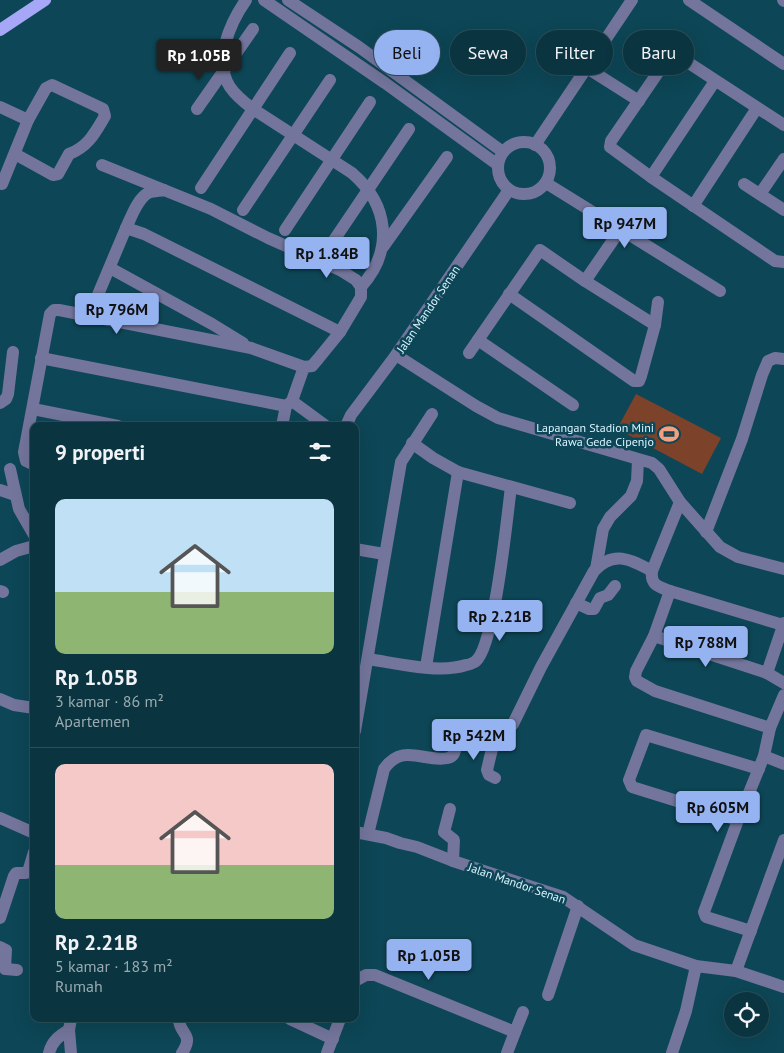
<!DOCTYPE html>
<html lang="id">
<meta charset="utf-8">
<style>
body{margin:0;font-family:"PT Sans",sans-serif;background:#183f4b;color:#f1f3f6;height:100vh;display:flex;flex-direction:column;font-size:19px;white-space:nowrap}
*{box-sizing:border-box;margin:0}
p{font-size:16px;color:#99aab1}
.icon{flex:none;width:28px;height:28px;fill:none;stroke:currentColor;stroke-width:2;stroke-linecap:round;stroke-linejoin:round}
.map{position:relative;flex:1;overflow:hidden}
.panel{position:absolute;left:30px;top:422px;width:329px;height:600px;display:flex;flex-direction:column;background:#0a3440;border-radius:10px;box-shadow:0 5px 20px #0002,0 0 0 1px #2a4f59}
.panel>*{flex:none}
.hud{position:absolute;left:374px;top:30px;width:335px;height:45px;display:flex;gap:10px}
.tools{position:absolute;left:724px;top:992px;display:grid;gap:10px}
.tools a{display:grid;place-items:center;width:45px;height:45px;border-radius:50%;background:#0a3440;box-shadow:0 5px 20px #0002,0 0 0 1px #2a4f59;font-size:25px}
.price{position:absolute;translate:-50% -42px;padding:0 11px;border-radius:5px;background:#95b2f1;color:#111;font-size:16px;line-height:32px;filter:drop-shadow(0 1px 2px #0008)}
.price::after{content:'';position:absolute;left:50%;top:30px;width:15px;height:11px;margin-left:-8px;background:inherit;clip-path:polygon(0 0,100% 0,50% 100%)}
.price.on{background:#222;color:#fff}
ul{padding:0;list-style:none}
li{display:grid;align-content:center;gap:10px;height:265px;padding:0 25px}
li+li{border-top:1px solid #2a4f59}
li span{display:grid;place-items:center;height:155px;border-radius:10px;color:#555}
li>.icon{margin-inline-start:auto}
span .icon{width:90px;height:90px;fill:#fffc;stroke-width:1}
li b{font-size:21px}
h2{display:flex;justify-content:space-between;align-items:center;height:60px;padding:0 25px;font-size:21px}
.tag{padding:0 18px;border-radius:22px;background:#0a3440;box-shadow:0 5px 20px #0002,0 0 0 1px #2a4f59;font-size:18px;line-height:45px}
.tag.on{background:#95b2f1;color:#111}
.map>svg:first-child{display:block}
</style>
<div class="map">
<svg width="784" height="1053" viewBox="0 0 784 1053">
<rect width="100%" height="100%" fill="#0d4656"/>
<polygon fill="#7c422a" points="636,394 721,438 702,474 617,429"/>
<g fill="none" stroke-linecap="round" stroke-linejoin="round">
<g stroke="#73759c" stroke-width="12">
<path d="M246,0C230,23 213,61 230,87C236,96 245,103 253,109L352,173C389,205 394,250 361,287"/>
<polyline points="264,0 385,83 498,165"/>
<polyline points="288,0 359,47 503,152"/>
<polyline points="689,0 784,64"/>
<polyline points="783,0 784,1"/>
<polyline points="652,39 784,125"/>
<polyline points="672,52 611,141 610,147 651,177 775,261 784,262"/>
<polyline points="587,68 639,101"/>
<polyline points="0,107 28,120 2,184"/>
<polyline points="197,109 253,29"/>
<circle cx="524" cy="168" r="26"/>
<polyline points="535,145 632,0"/>
<path d="M15,154L53,175L58,174L69,154C88,147 95,133 105,116L103,109L52,85L46,88L28,120"/>
<polyline points="102,165 211,209 268,238 340,270 356,280 361,287 361,297 340,332 318,359 312,366 304,367 292,401 286,406 282,426"/>
<polyline points="651,177 715,81"/>
<polyline points="546,183 720,291"/>
<polyline points="744,184 784,210"/>
<polyline points="201,188 290,53"/>
<path d="M164,190C159,191 153,191 148,193C137,199 131,218 126,228L144,234L340,332"/>
<polyline points="760,194 784,159"/>
<polyline points="693,206 757,108"/>
<polyline points="243,210 330,80"/>
<polyline points="285,230 370,102"/>
<polyline points="383,247 447,157"/>
<polyline points="328,249 409,129"/>
<polyline points="110,268 212,324 243,343"/>
<polyline points="585,281 620,230"/>
<polyline points="509,294 634,381 639,381 641,376 655,325 658,302"/>
<polyline points="89,316 126,228"/>
<polyline points="478,340 573,405"/>
<polyline points="469,353 540,250 585,281 655,325"/>
<polyline points="396,355 476,406 498,418 652,463 659,469 680,502 720,547 738,557 784,569"/>
<polyline points="41,358 286,406"/>
<polyline points="292,401 326,426"/>
<polyline points="0,403 6,399 8,394 13,352"/>
<polyline points="33,409 118,426"/>
<polyline points="346,426 351,415 396,355 509,190"/>
<polyline points="412,443 433,458 458,472 570,503"/>
<polyline points="34,465 26,461 24,452 50,314 54,310 59,310 251,348 304,367"/>
<polyline points="10,469 19,509 34,535"/>
<polyline points="0,490 15,495"/>
<path d="M680,502L652,571C650,585 659,587 670,591L783,625"/>
<polyline points="706,532 742,439 762,375 768,361 775,358 784,359"/>
<polyline points="355,549 384,554"/>
<polyline points="0,560 16,551 34,546"/>
<polyline points="596,569 603,529 610,517 631,496 637,481 638,460"/>
<polyline points="0,591 3,592"/>
<polyline points="670,591 654,636 636,671 635,677 637,681 655,691 770,728"/>
<polyline points="576,603 589,609 594,609 600,598 608,595 615,586"/>
<polyline points="784,623 767,673 784,683"/>
<polyline points="654,636 767,673"/>
<path d="M368,659C396,663 439,674 466,665C468,665 474,663 476,661C495,644 507,517 511,487"/>
<polyline points="426,667 458,472"/>
<polyline points="0,699 14,705 34,708"/>
<polyline points="355,731 401,462 432,414"/>
<polyline points="764,756 784,764"/>
<path d="M495,778L489,775L487,770L492,749L500,736L506,732L513,724L541,667L594,571C613,550 630,559 652,571"/>
<polyline points="450,809 444,832 454,840 453,861"/>
<polyline points="0,818 34,833"/>
<polyline points="738,820 632,787 629,780 646,735 759,769"/>
<polyline points="355,832 386,838 400,843 417,847 453,861 563,897 634,945 696,966 736,971 784,987"/>
<path d="M368,834L384,769C403,742 424,763 448,758C461,755 451,735 466,731C472,729 492,735 500,736"/>
<polyline points="0,918 14,876 16,873 26,873 28,872 34,852"/>
<polyline points="751,931 706,917 704,912 738,820 764,756 770,728 784,695"/>
<polyline points="0,947 6,950 5,969 17,970"/>
<polyline points="736,971 784,840"/>
<polyline points="355,981 366,975 375,975 515,1032 523,1012"/>
<polyline points="548,995 578,906"/>
<polyline points="71,1019 69,1030 71,1053"/>
<path d="M179,1019C179,1035 195,1033 182,1053"/>
<polyline points="290,1019 333,1039"/>
<path d="M49,1053C52,1041 59,1036 69,1030"/>
<polyline points="327,1053 340,1019"/>
<polyline points="507,1053 515,1032"/>
<polyline points="672,1053 686,1011 696,966"/>
</g>
<polyline stroke="#a6a8f7" stroke-width="12" points="0,30 45,0"/>
</g>
<defs>
<symbol id="stadium-bare" viewBox="-9 -9 18 18"><path d="M0-5a6.5 5 0 1 0 0 10a6.5 5 0 1 0 0-10ZM-3.5-1.8h7v3.6h-7Z" fill="#f2a080" stroke="#0d4656" stroke-width="2.5" paint-order="stroke"/></symbol>
</defs>
<g fill-rule="evenodd">
<use href="#stadium-bare" x="655" y="420" width="28" height="28"/>
</g>
<g text-anchor="middle" dominant-baseline="central" stroke-width="5" stroke-linejoin="round" paint-order="stroke">
<g font-size="12" fill="#daf5ff" stroke="#0d4656">
<text transform="translate(428 309) rotate(-56)">Jalan Mandor Senan</text>
<text transform="translate(517 883) rotate(19)">Jalan Mandor Senan</text>
</g>
<g font-size="12" fill="#daf5ff" stroke="#0d4656" text-anchor="end">
<text x="654" y="427">Lapangan Stadion Mini<tspan x="654" dy="14">Rawa Gede Cipenjo</tspan></text>
</g>
</g>
</svg>
<div class="tools">
<a><svg class="icon" aria-label="locate" viewBox="0 0 24 24"><circle cx="12" cy="12" r="6"/><path d="M12 2v4M12 18v4M2 12h4M18 12h4"/></svg></a>
</div>
<b class="price on" style="left:199px;top:81px">Rp 1.05B</b>
<b class="price" style="left:625px;top:249px">Rp 947M</b>
<b class="price" style="left:327px;top:279px">Rp 1.84B</b>
<b class="price" style="left:117px;top:335px">Rp 796M</b>
<b class="price" style="left:500px;top:642px">Rp 2.21B</b>
<b class="price" style="left:706px;top:668px">Rp 788M</b>
<b class="price" style="left:474px;top:761px">Rp 542M</b>
<b class="price" style="left:718px;top:833px">Rp 605M</b>
<b class="price" style="left:429px;top:981px">Rp 1.05B</b>
<div class="hud">
<a class="tag on">Beli</a>
<a class="tag">Sewa</a>
<a class="tag">Filter</a>
<a class="tag">Baru</a>
</div>
<section class="panel">
<h2>9 properti<svg class="icon" aria-label="filters" viewBox="0 0 24 24"><path d="M4 7h16M4 17h16"/><circle cx="9" cy="7" r="2"/><circle cx="15" cy="17" r="2"/></svg></h2>
<ul>
<li><span style="background:linear-gradient(#bfe0f5 60%,#8fb573 0)"><svg class="icon" aria-label="home" viewBox="0 0 24 24"><path d="M3 11l9-7 9 7M6 9v11h12V9"/></svg></span><div><b>Rp 1.05B</b><p>3 kamar · 86 m²</p><p>Apartemen</p></div></li>
<li><span style="background:linear-gradient(#f6c9c9 65%,#8fb573 0)"><svg class="icon" aria-label="home" viewBox="0 0 24 24"><path d="M3 11l9-7 9 7M6 9v11h12V9"/></svg></span><div><b>Rp 2.21B</b><p>5 kamar · 183 m²</p><p>Rumah</p></div></li>
</ul>
</section>
</div>
